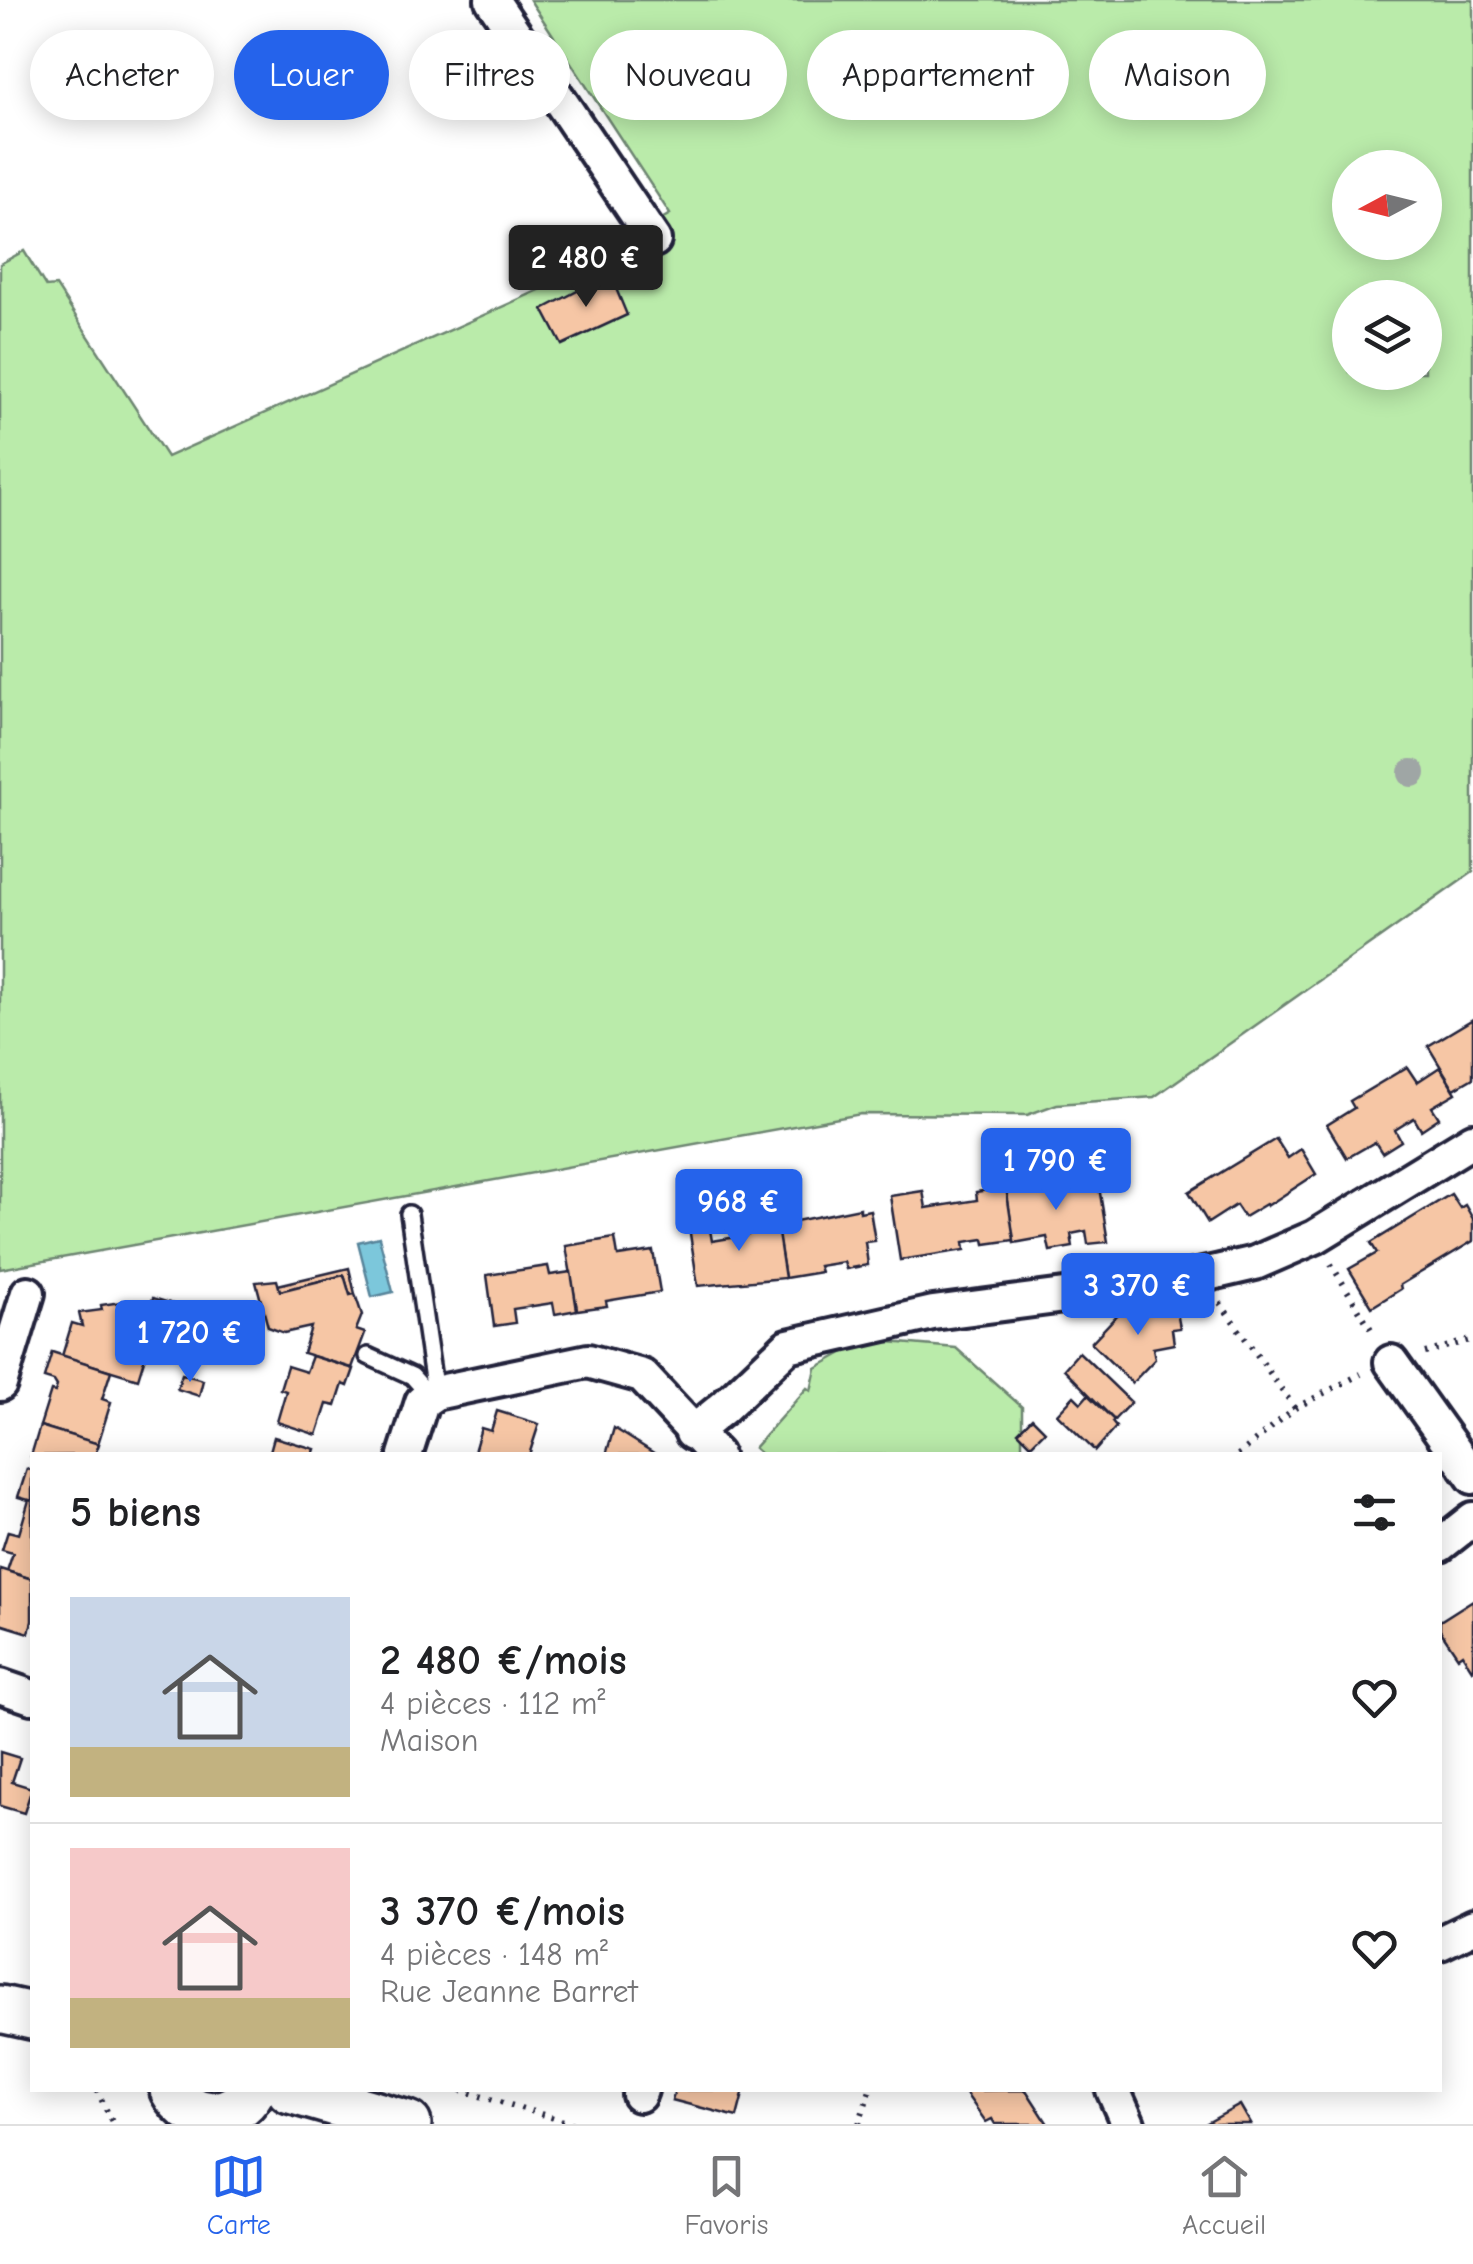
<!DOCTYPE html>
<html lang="fr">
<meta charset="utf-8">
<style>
body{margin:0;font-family:"Comic Neue",sans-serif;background:#f6f6f6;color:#202124;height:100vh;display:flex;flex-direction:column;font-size:38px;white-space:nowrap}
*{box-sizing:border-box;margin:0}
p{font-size:32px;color:#757577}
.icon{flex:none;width:55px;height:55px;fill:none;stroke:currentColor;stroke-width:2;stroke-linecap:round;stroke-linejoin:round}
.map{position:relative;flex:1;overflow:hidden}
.sheet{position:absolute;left:30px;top:1452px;width:1412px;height:640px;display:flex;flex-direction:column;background:#fff;border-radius:0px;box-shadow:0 5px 25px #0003}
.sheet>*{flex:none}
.top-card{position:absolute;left:30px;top:30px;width:1415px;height:90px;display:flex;gap:20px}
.needle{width:65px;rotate:263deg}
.buttons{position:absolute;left:1332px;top:150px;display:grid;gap:20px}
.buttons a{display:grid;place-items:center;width:110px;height:110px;border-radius:50%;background:#fff;box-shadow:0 5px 25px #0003;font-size:50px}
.price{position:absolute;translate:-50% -85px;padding:0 22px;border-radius:10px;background:#2563eb;color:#fff;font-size:32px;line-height:65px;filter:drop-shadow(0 2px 5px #0008)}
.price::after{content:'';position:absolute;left:50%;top:60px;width:30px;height:22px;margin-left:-15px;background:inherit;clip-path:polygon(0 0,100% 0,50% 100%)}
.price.selected{background:#222;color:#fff}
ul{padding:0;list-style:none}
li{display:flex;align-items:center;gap:30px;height:250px;padding:0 40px}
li+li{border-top:2px solid #e0e0e0}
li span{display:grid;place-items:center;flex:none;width:280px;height:200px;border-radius:0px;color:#555}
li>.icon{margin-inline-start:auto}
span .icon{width:120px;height:120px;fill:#fffc;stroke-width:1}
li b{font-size:42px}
h2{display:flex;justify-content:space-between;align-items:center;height:120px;padding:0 40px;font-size:42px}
.tag{padding:0 35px;border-radius:45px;background:#fff;box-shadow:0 5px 25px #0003;font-size:35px;line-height:90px}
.tag.selected{background:#2563eb;color:#fff}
.dock{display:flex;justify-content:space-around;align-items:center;height:140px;border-top:2px solid #e0e0e0;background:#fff;font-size:28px;color:#757577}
.dock a{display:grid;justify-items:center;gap:5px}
.dock .selected{color:#2563eb}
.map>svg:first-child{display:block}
</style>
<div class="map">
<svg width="1473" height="2124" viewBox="0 0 1473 2124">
<rect width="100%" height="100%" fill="#fff"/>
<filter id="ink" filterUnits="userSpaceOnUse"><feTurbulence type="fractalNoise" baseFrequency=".01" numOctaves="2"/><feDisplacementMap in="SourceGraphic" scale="20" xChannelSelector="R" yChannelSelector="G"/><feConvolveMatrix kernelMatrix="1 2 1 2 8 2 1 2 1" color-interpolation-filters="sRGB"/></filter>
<g filter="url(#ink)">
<g fill="#baebaa" stroke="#6e8672" stroke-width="2.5" fill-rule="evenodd">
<path d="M530,0H1473V872L1154,1097L1057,1104L1027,1115L861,1114L0,1269V264L24,251L46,287L56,286L167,457L544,288L670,214ZM1350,168H1425V242H1350ZM1350,298H1425V372H1350Z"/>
<polygon points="866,1340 956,1348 1022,1407 1022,1450 1017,1455 762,1455 754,1448 807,1388 811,1391 816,1368"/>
</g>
<polygon fill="#7cc7db" stroke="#58859b" stroke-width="2.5" points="379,1237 393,1292 372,1297 358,1242"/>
<g fill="#f6c6a5" stroke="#22223b" stroke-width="2.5">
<polygon points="610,274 627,315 562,345 543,309"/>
<polygon points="1473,1019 1473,1078 1454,1089 1428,1046"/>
<polygon points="1407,1067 1417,1082 1440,1067 1456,1093 1432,1107 1439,1118 1421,1130 1414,1118 1395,1130 1401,1141 1382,1153 1375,1142 1347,1158 1327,1125 1354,1108 1350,1101"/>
<polygon points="1276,1139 1288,1158 1301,1149 1316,1174 1267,1206 1266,1204 1244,1217 1236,1205 1208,1223 1189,1192"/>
<polygon points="1069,1177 1071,1191 1099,1187 1108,1242 1088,1244 1086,1231 1071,1234 1073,1247 1050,1251 1047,1237 1014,1243 1006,1187"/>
<polygon points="1006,1187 1014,1240 985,1244 984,1239 964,1242 965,1250 900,1260 890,1196 923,1191 926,1208 977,1200 976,1192"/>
<polygon points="1451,1194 1460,1208 1465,1205 1473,1219 1473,1241 1400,1285 1401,1289 1372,1307 1349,1269 1377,1253 1371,1243"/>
<polygon points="860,1208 860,1212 870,1210 875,1241 865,1242 868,1265 846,1269 844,1262 819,1266 821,1272 785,1278 776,1225"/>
<polygon points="775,1214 785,1278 698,1286 689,1227 709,1224 712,1241 748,1235 746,1218"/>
<polygon points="615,1238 618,1256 653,1251 660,1292 606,1301 607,1306 577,1310 566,1246"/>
<polygon points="548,1266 550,1275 571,1272 577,1310 555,1314 553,1303 513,1309 515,1323 494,1326 487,1275"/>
<polygon points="349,1268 355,1294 350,1295 344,1275 280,1291 278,1285"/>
<polygon points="344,1275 350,1295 355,1294 362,1315 356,1330 365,1333 352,1368 303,1353 311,1327 284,1333 268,1327 256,1282 277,1280 280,1291"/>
<polygon points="153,1298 183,1307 171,1346 146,1353 138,1379 62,1356 72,1323 82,1326 79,1313 102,1310 101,1305 128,1301 128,1306 151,1303"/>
<polygon points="1175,1301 1180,1328 1172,1329 1174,1344 1153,1348 1155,1359 1132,1383 1091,1343 1122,1310 1132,1308 1132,1311"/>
<polygon points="52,1352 111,1371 102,1399 111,1402 98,1444 40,1426 51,1391 55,1392 57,1386 54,1381 44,1378"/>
<polygon points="1079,1352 1131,1402 1114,1420 1064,1369"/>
<polygon points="312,1356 354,1369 348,1386 343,1384 336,1406 327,1404 317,1435 277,1422 286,1391 280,1389 287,1366 306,1372"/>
<polygon points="182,1374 203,1380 199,1396 177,1389"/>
<polygon points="1088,1395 1114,1420 1112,1422 1116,1427 1095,1451 1057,1414 1074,1396 1081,1403"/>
<polygon points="497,1411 539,1424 529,1455 473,1455 481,1428 491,1431"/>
<polygon points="1032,1418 1045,1431 1031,1445 1018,1432"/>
<polygon points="40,1426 99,1444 95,1455 31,1456"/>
<polygon points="614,1428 657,1455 606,1455"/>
<polygon points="274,1437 315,1449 313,1455 269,1455"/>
<polygon points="27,1469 32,1470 32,1501 18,1497"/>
<polygon points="29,1500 32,1501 32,1579 7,1571 13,1553 2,1550 8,1531 19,1534"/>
<polygon points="0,1569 32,1579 32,1621 29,1633 0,1624"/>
<polygon points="1473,1600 1473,1669 1472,1670 1462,1654 1458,1657 1440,1630 1440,1621"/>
<polygon points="0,1752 20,1758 12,1782 32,1788 24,1813 0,1806"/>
<polygon points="675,2090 744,2090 737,2117 672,2100"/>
<polygon points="1026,2090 1048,2124 995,2124 992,2119 986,2122 964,2091"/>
<polygon points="1240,2105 1251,2124 1208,2124 1207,2123"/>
</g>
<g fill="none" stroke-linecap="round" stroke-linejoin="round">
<defs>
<g id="lane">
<polyline points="409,1214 435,1393"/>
<polyline points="368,1356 412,1376 430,1396"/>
</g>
<g id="street">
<polyline points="492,0 654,240"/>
<polyline points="1391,1362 1473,1477"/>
<polyline points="0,1384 28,1293"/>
<polyline points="692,1433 724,1407 788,1346 933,1313 1173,1282 1255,1263 1315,1237 1473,1140"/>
<polyline points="405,1455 422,1402 435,1393 588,1361 642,1376 716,1455"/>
<polyline points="1440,1545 1473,1519"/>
<polyline points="0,1686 32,1697"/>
<polyline points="1440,1943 1473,1927"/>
<polyline points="1113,2090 1128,2124"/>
<polyline points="639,2095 641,2090"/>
</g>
<g id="secondary">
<polyline points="0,2009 32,2016"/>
<path d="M173,2090C191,2124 234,2122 252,2090"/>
<polyline points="290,2090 408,2124"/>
</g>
</defs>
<use href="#lane" stroke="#22223b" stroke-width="22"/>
<use href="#street" stroke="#22223b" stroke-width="40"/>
<use href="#secondary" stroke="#22223b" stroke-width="52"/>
<g stroke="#22223b" stroke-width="6" stroke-dasharray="2.5 8" stroke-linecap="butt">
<polyline points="1331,1264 1374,1334"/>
<polyline points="1220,1303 1295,1408"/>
<polyline points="1425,1353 1473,1339"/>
<polyline points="1238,1455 1295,1408 1361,1374"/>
<polyline points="97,2090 113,2124"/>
<polyline points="460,2090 574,2124"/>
<polyline points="859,2124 870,2090"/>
</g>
<use href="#lane" stroke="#fff" stroke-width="15"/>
<use href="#street" stroke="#fff" stroke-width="32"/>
<use href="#secondary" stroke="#fff" stroke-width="45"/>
</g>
<circle fill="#9fa6a5" cx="1412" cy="773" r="14"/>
</g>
</svg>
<div class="buttons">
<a><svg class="needle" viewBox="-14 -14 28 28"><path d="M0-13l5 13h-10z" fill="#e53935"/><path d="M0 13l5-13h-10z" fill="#757577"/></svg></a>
<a><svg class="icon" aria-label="layers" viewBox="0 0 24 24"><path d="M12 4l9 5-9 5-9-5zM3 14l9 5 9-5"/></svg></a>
</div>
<b class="price selected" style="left:586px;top:310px">2 480 €</b>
<b class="price" style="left:1056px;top:1213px">1 790 €</b>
<b class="price" style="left:739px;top:1254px">968 €</b>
<b class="price" style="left:1138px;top:1338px">3 370 €</b>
<b class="price" style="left:190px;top:1385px">1 720 €</b>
<div class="top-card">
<a class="tag">Acheter</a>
<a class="tag selected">Louer</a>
<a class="tag">Filtres</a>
<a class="tag">Nouveau</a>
<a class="tag">Appartement</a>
<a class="tag">Maison</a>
</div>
<section class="sheet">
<h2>5 biens<svg class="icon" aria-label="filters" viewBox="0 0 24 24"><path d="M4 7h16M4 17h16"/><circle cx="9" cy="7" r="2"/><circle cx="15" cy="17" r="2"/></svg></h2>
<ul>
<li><span style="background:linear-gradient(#c9d6e8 75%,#c2b280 0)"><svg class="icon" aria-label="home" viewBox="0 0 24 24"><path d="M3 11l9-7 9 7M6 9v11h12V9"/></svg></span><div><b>2 480 €/mois</b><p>4 pièces · 112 m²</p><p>Maison</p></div><svg class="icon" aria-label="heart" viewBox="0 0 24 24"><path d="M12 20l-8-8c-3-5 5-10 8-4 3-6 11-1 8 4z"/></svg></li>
<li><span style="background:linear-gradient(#f6c9c9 75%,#c2b280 0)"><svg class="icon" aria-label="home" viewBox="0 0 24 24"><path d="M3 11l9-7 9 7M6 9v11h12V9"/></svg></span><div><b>3 370 €/mois</b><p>4 pièces · 148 m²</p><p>Rue Jeanne Barret</p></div><svg class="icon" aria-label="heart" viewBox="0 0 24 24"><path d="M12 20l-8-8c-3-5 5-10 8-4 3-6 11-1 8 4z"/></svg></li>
</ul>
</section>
</div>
<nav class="dock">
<a class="selected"><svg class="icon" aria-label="map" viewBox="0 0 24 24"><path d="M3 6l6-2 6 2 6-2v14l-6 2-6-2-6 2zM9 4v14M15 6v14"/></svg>Carte</a>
<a><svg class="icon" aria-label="saved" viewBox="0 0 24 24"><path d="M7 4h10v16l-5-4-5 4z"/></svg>Favoris</a>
<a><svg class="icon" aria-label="home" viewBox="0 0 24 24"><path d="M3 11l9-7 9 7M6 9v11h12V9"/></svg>Accueil</a>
</nav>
